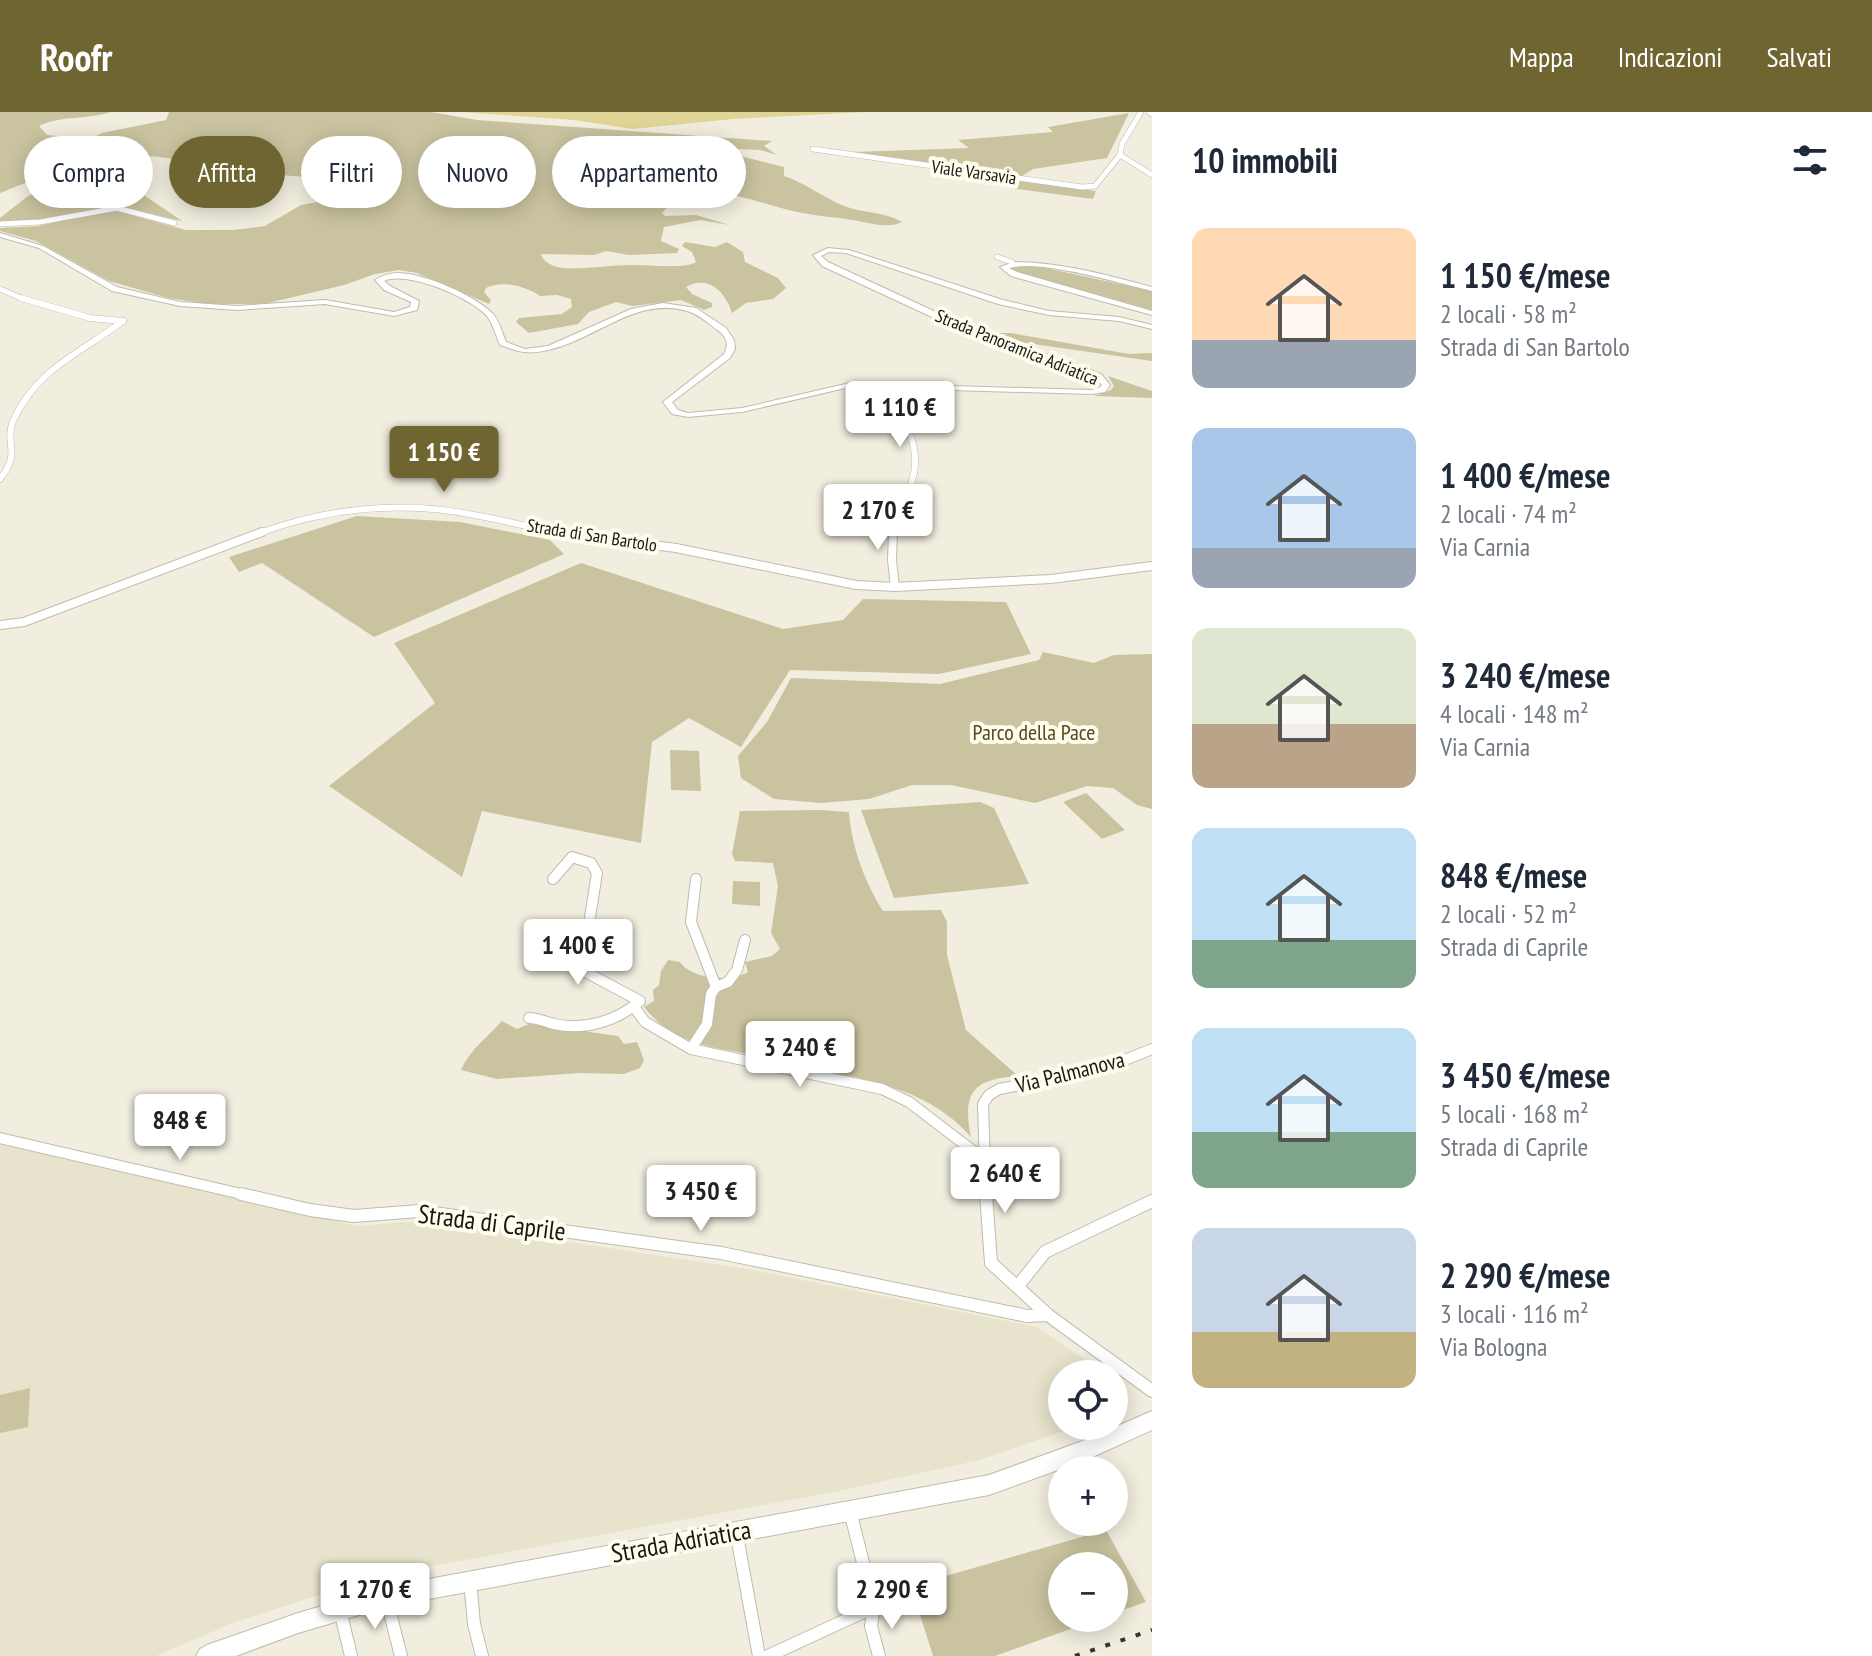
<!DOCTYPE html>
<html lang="it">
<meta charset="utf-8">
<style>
body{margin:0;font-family:"PT Sans Narrow",sans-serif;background:#f6f6f7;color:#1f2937;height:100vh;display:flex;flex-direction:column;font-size:30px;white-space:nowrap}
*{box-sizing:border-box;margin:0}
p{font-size:26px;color:#747a83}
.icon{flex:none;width:44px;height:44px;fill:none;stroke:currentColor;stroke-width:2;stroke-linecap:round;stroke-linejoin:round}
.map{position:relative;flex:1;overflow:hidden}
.drawer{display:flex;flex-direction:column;background:#fff;width:720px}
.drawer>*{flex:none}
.guide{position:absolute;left:24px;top:24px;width:760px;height:72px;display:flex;gap:16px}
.tools{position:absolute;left:1048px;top:1248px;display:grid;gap:16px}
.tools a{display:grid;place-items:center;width:80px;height:80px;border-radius:50%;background:#fff;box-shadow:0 4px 20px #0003;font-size:40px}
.price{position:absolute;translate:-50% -68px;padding:0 18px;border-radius:8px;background:#fff;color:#222;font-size:26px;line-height:52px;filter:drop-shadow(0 2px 4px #0008)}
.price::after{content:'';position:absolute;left:50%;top:48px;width:24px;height:18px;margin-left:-12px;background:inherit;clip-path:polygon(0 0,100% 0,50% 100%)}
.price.selected{background:#6e6531;color:#fff}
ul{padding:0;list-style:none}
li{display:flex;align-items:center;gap:24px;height:200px;padding:0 40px}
li span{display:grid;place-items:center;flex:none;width:224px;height:160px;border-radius:16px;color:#555}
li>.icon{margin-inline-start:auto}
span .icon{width:96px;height:96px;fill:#fffc;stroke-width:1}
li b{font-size:34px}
h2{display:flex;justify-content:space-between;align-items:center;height:96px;padding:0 40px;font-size:34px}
.pill{padding:0 28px;border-radius:36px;background:#fff;box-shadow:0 4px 20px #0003;font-size:28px;line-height:72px}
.pill.selected{background:#6e6531;color:#fff}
header{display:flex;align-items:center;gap:48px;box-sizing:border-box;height:112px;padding:0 40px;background:#6e6531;color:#fff}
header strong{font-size:38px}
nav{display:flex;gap:44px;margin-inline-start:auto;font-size:28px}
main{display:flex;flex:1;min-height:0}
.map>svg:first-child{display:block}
</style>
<header>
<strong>Roofr</strong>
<nav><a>Mappa</a><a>Indicazioni</a><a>Salvati</a></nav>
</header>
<main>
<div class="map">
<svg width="1152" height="1544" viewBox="0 0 1152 1544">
<rect width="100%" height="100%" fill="#f1eedf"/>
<polygon fill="#e7e3cc" points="0,1032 357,1114 404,1110 490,1118 747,1157 1037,1215 1106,1262 1062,1262 1062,1314 1078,1314 980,1348 839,1379 378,1464 235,1510 156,1544 0,1544"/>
<g fill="#c9c39f">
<path d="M0,0H111C87,8 62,3 39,14L47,23L90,27L102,21L166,8L169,0H431L477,8L772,29L764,34L777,43L760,38L739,37L661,58L639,59L626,67V82C641,92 675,85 690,75C697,69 700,60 706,53L734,52L733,46L740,44L784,55V64C804,70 827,88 847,95C864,101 886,100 902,110C888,117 869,111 853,108C835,105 816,104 797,100C756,92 696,60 662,101L665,104L696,103L730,113L700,108L664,115L661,129L679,137L677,141L629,143L606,139L594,143L541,142C543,148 547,151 554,154C569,160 614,152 635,153C649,153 687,157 696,150L692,140L682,134L685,130L715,135L727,130L743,140L745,150L778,166L786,176L773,187L746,191L732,201C726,181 709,162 686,175L692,182L712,191V195L704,198L681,188L633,194L616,190L589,200L578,212L529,221L516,210L519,206L562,202L572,195L571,187L557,183L540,184C526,174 502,168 486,176L484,180L491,188L489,192L417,161L399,158L375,162L344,173L264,192H208L168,186L109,169L36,129L0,119V116L38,114L99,100L117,99L186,118H233L265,114L301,93L329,88L357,92L391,82L388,72L374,70L366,65L370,59C356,46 332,51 314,51L306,65L268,62L247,66L259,48L243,40C222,46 199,47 177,47C158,46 145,40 126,50L121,64L126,71L182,109L115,94L47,107L0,110V106L28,84L79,64L81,57L68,38L50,49L35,67L0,81Z"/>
<polygon points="1129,1 1107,46 1033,57 1022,64 853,40 969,36 958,28 1053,20 1048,15"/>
<polygon points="1020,69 1096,79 1093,87 1017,77"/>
<polygon points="1027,152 1152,179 1152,198 1011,158 1013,154"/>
<polygon points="993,221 1011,221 1129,242 1152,241 1152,249 1013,229"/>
<polygon points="1108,264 1152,279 1152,286 1094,284 1111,278 1114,274"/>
<polygon points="357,404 460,410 550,428 564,442 374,525 262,451 239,460 229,445"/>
<polygon points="581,451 783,517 843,508 863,487 1006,490 1031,542 939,562 790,558 741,635 689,606 652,630 641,731 482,699 462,765 329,674 435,591 394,531"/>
<polygon points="1043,540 1094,551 1114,543 1152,542 1152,697 1137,693 1113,676 1087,674 1035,691 951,673 912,673 869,687 821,691 774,687 741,666 738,644 767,610 791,566 940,572 1039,548"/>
<polygon points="670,638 699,639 701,679 671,678"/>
<polygon points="1086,681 1125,718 1102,727 1063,690"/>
<polygon points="980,690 994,696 1029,772 894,786 861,698"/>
<path d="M820,698L849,700C851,733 865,771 883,799L941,798L947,810V843L966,918L1018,964C973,967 962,980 971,1025C931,979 874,969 818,957C810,955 803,951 795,949C741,937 682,943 644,895L654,889L653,878L659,873L661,859L668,848L680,850C692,868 732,870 748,860L745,850L772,844L780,837L771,821L778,774L773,751L735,749L732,742L740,699Z"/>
<polygon points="733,769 760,770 760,794 732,792"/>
<path d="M502,909L517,917L534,910L580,914L589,920L618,924L624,932L637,930L644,948L640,956L624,962L579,961L497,967L461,958C470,937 488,925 502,909Z"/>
<polygon points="30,1276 28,1315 0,1321 0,1283"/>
<polygon points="1106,1418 1146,1490 1114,1501 1114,1454 1062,1454 1062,1506 1101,1506 995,1544 933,1544 911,1474"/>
</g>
<polygon fill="#e0d596" points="462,0 866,0 733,7 633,17 574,8"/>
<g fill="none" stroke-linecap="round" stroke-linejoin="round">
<defs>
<g id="minor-far4">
<polyline points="1149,0 1152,2"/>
<polyline points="813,37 1082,75 1095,74 1120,43"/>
<polyline points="1120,43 1122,32 1141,0"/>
<polyline points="1120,43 1152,63"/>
<polyline points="0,112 40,110 117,96 174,111"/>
<polyline points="997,145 1012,150"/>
<polyline points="0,177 26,188"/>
</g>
<g id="minor-far3">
<polyline points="21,186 90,206 123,209"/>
<path d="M887,274C900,306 924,332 912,369C905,387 896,403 893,422"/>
<path d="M0,367C22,339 4,333 13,309C36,257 82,240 123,209"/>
<path d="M257,422C326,396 402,388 474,403C505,408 534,417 565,422"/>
</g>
<g id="minor-far2">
<polyline points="554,420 676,436 856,473 895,475 1051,467 1152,454"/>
<polyline points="893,420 892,448 895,475"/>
<polyline points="0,513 24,510 262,420"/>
</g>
<g id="minor-far1">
<polyline points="553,767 572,745 591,751 597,761 585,837 573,851"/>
<polyline points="696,767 691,810 716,875"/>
<polyline points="634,895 645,910 691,937 882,977 909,990 985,1048"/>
<path d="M529,906C538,906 545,910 554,912C584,919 617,909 640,889L578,856L548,827"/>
<polyline points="691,937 707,912 711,882 716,875 728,870 737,858 745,828"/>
<polyline points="0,1026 250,1084"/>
<polyline points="986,1084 983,992 989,983 999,977 1102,957 1152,937"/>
</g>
<g id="minor">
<polyline points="241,1082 310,1098 354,1104 419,1099 721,1141 1027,1204 1048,1203"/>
<polyline points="986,1082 991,1151 1048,1203 1152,1279"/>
<polyline points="1018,1174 1045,1140 1152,1089"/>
<polyline points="850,1399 874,1495 871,1514 879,1544"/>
<polyline points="736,1419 759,1544"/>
<polyline points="470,1468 474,1512 482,1544"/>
<polyline points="386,1485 401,1544"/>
<polyline points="340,1498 351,1544"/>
<polyline points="768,1544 874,1495"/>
</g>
<g id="tertiary">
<path d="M0,121L43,134L117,175L180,190L237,194L325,188L394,200L410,195L411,190L384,178L375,168C383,163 390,161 399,161C425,162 474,183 492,201C499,208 502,220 506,230L525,237L548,234L631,197L663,191L696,196L726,216L734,228L735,237L730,246L672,290L678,298L688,301L742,296L850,271L1091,278L1099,276L1102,273L1095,266L945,211L822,154L813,143L828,136L849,138L1003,188L1049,199L1119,205L1152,213V217L1119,209L1049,203L998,192L846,141L829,140L821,144L828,150L951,207L1101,262L1110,273L1105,280L1091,282L850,275L742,300L688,305L672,302L663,290L724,242C730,231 726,224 716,217C708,211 699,203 690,200C638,182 596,228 548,238C527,243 520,240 500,233C496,224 493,212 487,204C471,186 407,158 384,169L390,174L419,189L417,198L394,204L325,192L237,198L180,194L112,179L39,136L0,125Z"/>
<path d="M1014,150C1061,150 1107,163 1152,175V179C1119,171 1040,147 1009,156L1017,160L1152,199V203L1011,164L1000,155Z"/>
</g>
<polygon id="primary" points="1152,1299 1152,1318 1088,1347 989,1383 386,1495 298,1521 236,1544 196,1544 200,1537 207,1533 298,1501 386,1475 989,1363 1085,1328"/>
</defs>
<use href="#minor-far4" stroke="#bebcad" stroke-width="6"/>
<use href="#minor-far3" stroke="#bebcad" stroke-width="7"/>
<use href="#minor-far2" stroke="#bebcad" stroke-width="10"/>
<use href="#minor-far1" stroke="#bebcad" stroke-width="12"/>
<use href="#minor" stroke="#bebcad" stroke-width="14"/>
<use href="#tertiary" stroke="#bebcad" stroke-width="2"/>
<use href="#primary" stroke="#bebcad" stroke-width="2"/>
<use href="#minor-far4" stroke="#fff" stroke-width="5"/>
<use href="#minor-far3" stroke="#fff" stroke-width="6"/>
<use href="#minor-far2" stroke="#fff" stroke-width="8"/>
<use href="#minor-far1" stroke="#fff" stroke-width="10"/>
<use href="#minor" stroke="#fff" stroke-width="12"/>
<use href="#tertiary" fill="#fff" fill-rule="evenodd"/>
<use href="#primary" fill="#fff" fill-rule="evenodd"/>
<polyline stroke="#35342e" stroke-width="4" stroke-dasharray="5 11" stroke-linecap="butt" points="1075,1544 1152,1518"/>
</g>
<g text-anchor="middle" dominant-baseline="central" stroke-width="8" stroke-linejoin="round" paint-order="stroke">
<g font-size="18" fill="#171611" stroke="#fefcec">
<text transform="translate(974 60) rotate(8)">Viale Varsavia</text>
<text transform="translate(1017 235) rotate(22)">Strada Panoramica Adriatica</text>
<text transform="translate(592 423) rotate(9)">Strada di San Bartolo</text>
</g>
<g font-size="22" fill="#534b1b" stroke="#fefcec">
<text x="1034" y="620">Parco della Pace</text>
</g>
<g font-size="22" fill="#171611" stroke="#fefcec">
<text transform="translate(1070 960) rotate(-14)">Via Palmanova</text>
</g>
<g font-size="26" fill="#171611" stroke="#fefcec">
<text transform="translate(492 1110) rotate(7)">Strada di Caprile</text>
<text transform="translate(681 1429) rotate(-10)">Strada Adriatica</text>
</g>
</g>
</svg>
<div class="tools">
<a><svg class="icon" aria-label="locate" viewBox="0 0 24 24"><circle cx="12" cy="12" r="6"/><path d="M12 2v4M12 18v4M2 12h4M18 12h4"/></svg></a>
<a>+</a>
<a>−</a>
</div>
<b class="price" style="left:900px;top:337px">1 110 €</b>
<b class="price selected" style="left:444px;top:382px">1 150 €</b>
<b class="price" style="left:878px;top:440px">2 170 €</b>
<b class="price" style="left:578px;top:875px">1 400 €</b>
<b class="price" style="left:800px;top:977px">3 240 €</b>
<b class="price" style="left:180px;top:1050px">848 €</b>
<b class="price" style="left:1005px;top:1103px">2 640 €</b>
<b class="price" style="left:701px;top:1121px">3 450 €</b>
<b class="price" style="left:375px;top:1519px">1 270 €</b>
<b class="price" style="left:892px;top:1519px">2 290 €</b>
<div class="guide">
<a class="pill">Compra</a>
<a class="pill selected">Affitta</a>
<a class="pill">Filtri</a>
<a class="pill">Nuovo</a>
<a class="pill">Appartamento</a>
</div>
</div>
<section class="drawer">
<h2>10 immobili<svg class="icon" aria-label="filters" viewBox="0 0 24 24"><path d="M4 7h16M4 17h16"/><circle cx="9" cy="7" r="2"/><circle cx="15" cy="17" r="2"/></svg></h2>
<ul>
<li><span style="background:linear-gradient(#ffd9b3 70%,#9aa5b1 0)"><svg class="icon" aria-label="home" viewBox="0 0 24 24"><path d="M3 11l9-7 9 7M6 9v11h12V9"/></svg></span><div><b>1 150 €/mese</b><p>2 locali · 58 m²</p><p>Strada di San Bartolo</p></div></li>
<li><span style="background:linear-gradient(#a9c7e8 75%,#9aa5b1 0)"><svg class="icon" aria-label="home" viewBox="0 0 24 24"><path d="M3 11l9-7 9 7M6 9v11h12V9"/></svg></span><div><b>1 400 €/mese</b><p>2 locali · 74 m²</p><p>Via Carnia</p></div></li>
<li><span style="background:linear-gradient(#dfe7d0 60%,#b9a48a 0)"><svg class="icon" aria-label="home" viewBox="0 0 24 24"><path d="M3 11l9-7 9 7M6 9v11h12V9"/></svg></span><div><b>3 240 €/mese</b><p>4 locali · 148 m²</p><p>Via Carnia</p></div></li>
<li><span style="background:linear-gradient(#bfe0f5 70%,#7fa58c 0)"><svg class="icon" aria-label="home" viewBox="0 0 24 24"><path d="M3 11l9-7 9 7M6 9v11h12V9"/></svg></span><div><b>848 €/mese</b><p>2 locali · 52 m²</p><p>Strada di Caprile</p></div></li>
<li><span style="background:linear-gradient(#bfe0f5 65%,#7fa58c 0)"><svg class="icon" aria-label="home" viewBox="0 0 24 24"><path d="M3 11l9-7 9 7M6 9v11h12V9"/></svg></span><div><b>3 450 €/mese</b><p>5 locali · 168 m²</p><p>Strada di Caprile</p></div></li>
<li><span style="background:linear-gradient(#c9d6e8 65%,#c2b280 0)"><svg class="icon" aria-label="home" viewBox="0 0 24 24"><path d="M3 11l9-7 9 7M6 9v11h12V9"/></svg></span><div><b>2 290 €/mese</b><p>3 locali · 116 m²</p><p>Via Bologna</p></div></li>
</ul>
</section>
</main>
